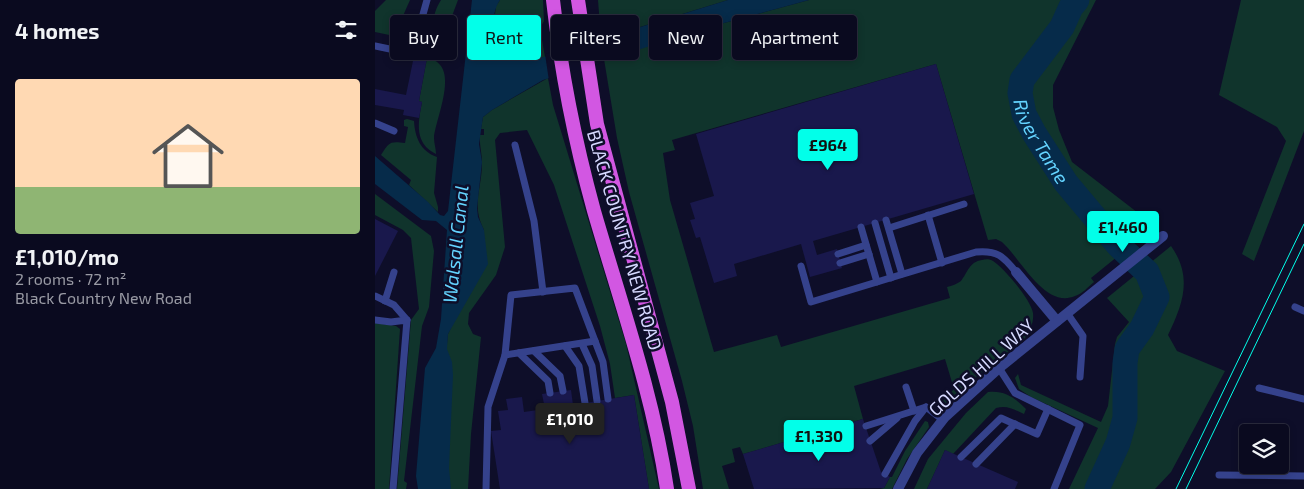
<!DOCTYPE html>
<meta charset="utf-8">
<style>
body{margin:0;font-family:"Exo 2",sans-serif;background:#131328;color:#f1f3f6;height:100vh;display:flex;flex-direction:column;font-size:19px;white-space:nowrap}
*{box-sizing:border-box;margin:0}
p{font-size:16px;color:#999aa4}
.icon{flex:none;width:28px;height:28px;fill:none;stroke:currentColor;stroke-width:2;stroke-linecap:round;stroke-linejoin:round}
.map{position:relative;flex:1;overflow:hidden}
.details{display:flex;flex-direction:column;background:#0a0a1f;width:375px}
.details>*{flex:none}
.banner{position:absolute;left:15px;top:15px;width:475px;height:45px;display:flex;gap:10px}
.tools{position:absolute;left:864px;top:424px;display:grid;gap:10px}
.tools a{display:grid;place-items:center;width:50px;height:50px;border-radius:5px;background:#0a0a1f;box-shadow:0 2px 8px #0003,0 0 0 1px #2a2b3d;font-size:25px}
.price{position:absolute;translate:-50% -42px;padding:0 11px;border-radius:5px;background:#02ffe9;color:#111;font-size:16px;line-height:32px;filter:drop-shadow(0 1px 2px #0008)}
.price::after{content:'';position:absolute;left:50%;top:30px;width:15px;height:11px;margin-left:-8px;background:inherit;clip-path:polygon(0 0,100% 0,50% 100%)}
.price.current{background:#222;color:#fff}
ul{padding:0;list-style:none}
li{display:grid;align-content:center;gap:10px;height:265px;padding:0 15px}
li span{display:grid;place-items:center;height:155px;border-radius:5px;color:#555}
li>.icon{margin-inline-start:auto}
span .icon{width:90px;height:90px;fill:#fffc;stroke-width:1}
li b{font-size:21px}
h2{display:flex;justify-content:space-between;align-items:center;height:60px;padding:0 15px;font-size:21px}
.pill{padding:0 18px;border-radius:5px;background:#0a0a1f;box-shadow:0 2px 8px #0003,0 0 0 1px #2a2b3d;font-size:18px;line-height:45px}
.pill.current{background:#02ffe9;color:#111}
main{display:flex;flex:1;min-height:0}
.map>svg:first-child{display:block}
</style>
<main>
<section class="details">
<h2>4 homes<svg class="icon" aria-label="filters" viewBox="0 0 24 24"><path d="M4 7h16M4 17h16"/><circle cx="9" cy="7" r="2"/><circle cx="15" cy="17" r="2"/></svg></h2>
<ul>
<li><span style="background:linear-gradient(#ffd9b3 70%,#8fb573 0)"><svg class="icon" aria-label="home" viewBox="0 0 24 24"><path d="M3 11l9-7 9 7M6 9v11h12V9"/></svg></span><div><b>£1,010/mo</b><p>2 rooms · 72 m²</p><p>Black Country New Road</p></div></li>
</ul>
</section>
<div class="map">
<svg width="929" height="489" viewBox="0 0 929 489">
<rect width="100%" height="100%" fill="#0e0e29"/>
<g fill="#10342c">
<polygon points="11,0 35,0 19,36 0,32 0,11"/>
<path d="M66,0H83L77,16L80,54L60,52C63,31 52,22 66,0Z"/>
<path d="M125,0H168L169,21L165,28L170,57C152,62 120,48 120,28H122L123,23L119,22L121,6Z"/>
<polygon points="223,0 353,0 226,39"/>
<path d="M434,0H721L678,85V107L684,130L697,162L780,226L716,278L719,282C713,287 707,294 700,296C670,309 646,259 627,242L621,239L613,240L561,64L297,140L300,150L288,153L295,200L339,352L402,335L406,347L575,298L572,287C577,286 582,284 586,281C593,272 594,262 607,260C611,259 615,259 618,261C629,268 656,300 658,313C659,323 655,330 650,338L593,384L571,407L563,406L579,389L570,359L479,386L488,419L368,454L365,447L357,449L360,462L347,466L354,489H328L318,426L307,381L254,192L242,138L229,59L338,26Z"/>
<polygon points="866,0 929,0 929,131 879,261 867,254 911,141 902,127 844,95"/>
<path d="M52,58C87,64 61,116 59,138C59,143 61,149 61,154C39,143 43,123 47,102L44,101Z"/>
<path d="M173,78L178,105L251,344L284,489H274L259,395L240,398L235,364L225,326L179,185L152,130L125,133L120,140L130,247L121,275L94,313L93,324L98,334L106,337L96,434L93,489H65L67,391L73,334L82,315L109,230C96,204 107,189 107,163C107,153 104,144 105,135H109V129H106L108,117L117,110Z"/>
<path d="M32,119L39,121C40,137 45,151 62,157L59,193L63,207V212L34,185L36,180L6,155C14,142 15,141 30,143L33,127L29,126V120Z"/>
<polygon points="0,194 56,236 59,251 54,307 47,326 29,481 32,483 31,489 22,489 36,320 44,309 36,238 28,230 0,215"/>
<path d="M796,246C818,277 808,304 793,335L802,351L850,371L796,472L780,489H694L723,428L656,397L644,389L640,378L643,374L646,385L726,422L733,406L740,344L742,337L754,322L732,298Z"/>
<polygon points="0,323 21,326 25,329 14,489 0,489"/>
<path d="M613,392C630,390 640,398 651,409L649,414C638,409 632,405 621,408L578,454L570,450L552,489H539L553,459L591,413Z"/>
<polygon points="550,421 553,422 554,427 532,459 517,489 505,489 509,488 515,477 517,477 530,451"/>
</g>
<path fill="#062b4a" d="M97,0H125C120,7 118,17 119,26C122,50 142,53 162,59L353,0H434L338,26L168,80L117,110L108,117L104,144L107,162L102,208L103,217L109,230L113,264L73,334L72,349L77,362L78,375L74,468L76,489H43L41,476L50,368L61,348L66,319L72,230L61,221L47,220L0,184V156L53,202L65,215L69,216L73,211Z"/>
<polygon fill="#0e0e29" points="226,37 229,62 174,81 170,54"/>
<g fill="none" stroke-linecap="round" stroke-linejoin="round">
<path stroke="#062b4a" stroke-width="25" id="s1" d="M702,0L696,7L687,27L647,80L645,93L649,114L659,133L691,183L743,245L772,272L782,297L767,328L752,349L750,363V418L743,443L722,489"/>
</g>
<g fill="#19184c">
<polygon points="39,56 52,58 44,101 47,102 44,118 28,115 29,110 0,105 0,89 31,95"/>
<polygon points="561,64 599,194 438,241 442,255 462,249 467,268 435,277 426,244 359,264 362,276 339,283 325,237 321,238 315,220 320,219 315,203 339,196 321,134"/>
<polygon points="0,219 23,231 0,276"/>
<polygon points="196,390 198,405 259,395 274,489 125,489 116,431 126,430 123,411 133,410 131,399 147,397 149,412 170,409 167,394"/>
<polygon points="488,419 506,472 515,477 509,488 379,489 368,454"/>
<polygon points="570,450 643,482 640,489 552,489"/>
</g>
<g fill="none" stroke-linecap="round" stroke-linejoin="round">
<g stroke="#35428c" stroke-width="7">
<polyline points="0,46 29,52 45,25 52,0"/>
<polyline points="0,123 19,131"/>
<polyline points="140,145 159,221 168,292"/>
<polyline points="553,215 567,263"/>
<polyline points="511,220 527,274"/>
<polyline points="500,223 516,278"/>
<polyline points="486,227 502,282"/>
<polyline points="514,228 589,204"/>
<polyline points="463,254 491,245"/>
<polyline points="465,263 494,254"/>
<path d="M426,266L436,302L601,252C622,250 628,256 641,272"/>
<polyline points="0,296 19,305 32,320"/>
<polyline points="10,301 19,272"/>
<polyline points="920,307 929,311"/>
<polyline points="692,313 708,336 705,377"/>
<polyline points="0,320 16,322 32,320 18,489"/>
<polyline points="207,344 217,366 222,401"/>
<polyline points="190,346 204,366 210,403"/>
<polyline points="159,351 185,376 188,391"/>
<polyline points="144,353 173,381 175,393"/>
<polyline points="130,355 136,295 200,288 220,341"/>
<polyline points="624,368 640,393 705,425 679,489"/>
<polyline points="531,387 539,411"/>
<polyline points="884,388 929,399"/>
<polyline points="491,426 551,407 568,420"/>
<polyline points="495,441 522,418"/>
<polyline points="586,457 626,418 662,434 673,409"/>
<polyline points="601,464 640,424"/>
<polyline points="510,474 540,421 551,407"/>
<polyline points="844,475 929,476"/>
<polyline points="111,489 113,407 130,355 220,341 228,362 233,399"/>
</g>
<g stroke="#35428c" stroke-width="10">
<polyline points="641,272 682,321"/>
<polyline points="523,489 542,453 570,417 624,368 788,236"/>
</g>
<g stroke="#d257e2" stroke-width="14">
<path d="M178,0C186,72 200,142 219,211C246,304 278,394 292,489"/>
<polyline points="203,0 222,124 297,402 314,489"/>
</g>
<g stroke="#02ffe9" stroke-width="1">
<polyline points="801,489 929,224"/>
<polyline points="811,489 929,244"/>
</g>
</g>
<g text-anchor="middle" dominant-baseline="central" stroke-width="5" stroke-linejoin="round" paint-order="stroke">
<g font-size="18" fill="#d6d9ff" stroke="#0e0e29">
<text transform="translate(250 240) rotate(74)">BLACK COUNTRY NEW ROAD</text>
<text transform="translate(606 367) rotate(-42)">GOLDS HILL WAY</text>
</g>
<g font-size="19" font-style="italic" fill="#64d4ff" stroke="#0e0e29">
<text stroke="none"><textPath href="#s1" startOffset="164">River Tame</textPath></text>
<text transform="translate(80 244) rotate(-84)">Walsall Canal</text>
</g>
</g>
</svg>
<div class="tools">
<a><svg class="icon" aria-label="layers" viewBox="0 0 24 24"><path d="M12 4l9 5-9 5-9-5zM3 14l9 5 9-5"/></svg></a>
</div>
<b class="price" style="left:453px;top:171px">£964</b>
<b class="price" style="left:748px;top:253px">£1,460</b>
<b class="price current" style="left:195px;top:445px">£1,010</b>
<b class="price" style="left:444px;top:462px">£1,330</b>
<div class="banner">
<a class="pill">Buy</a>
<a class="pill current">Rent</a>
<a class="pill">Filters</a>
<a class="pill">New</a>
<a class="pill">Apartment</a>
</div>
</div>
</main>
